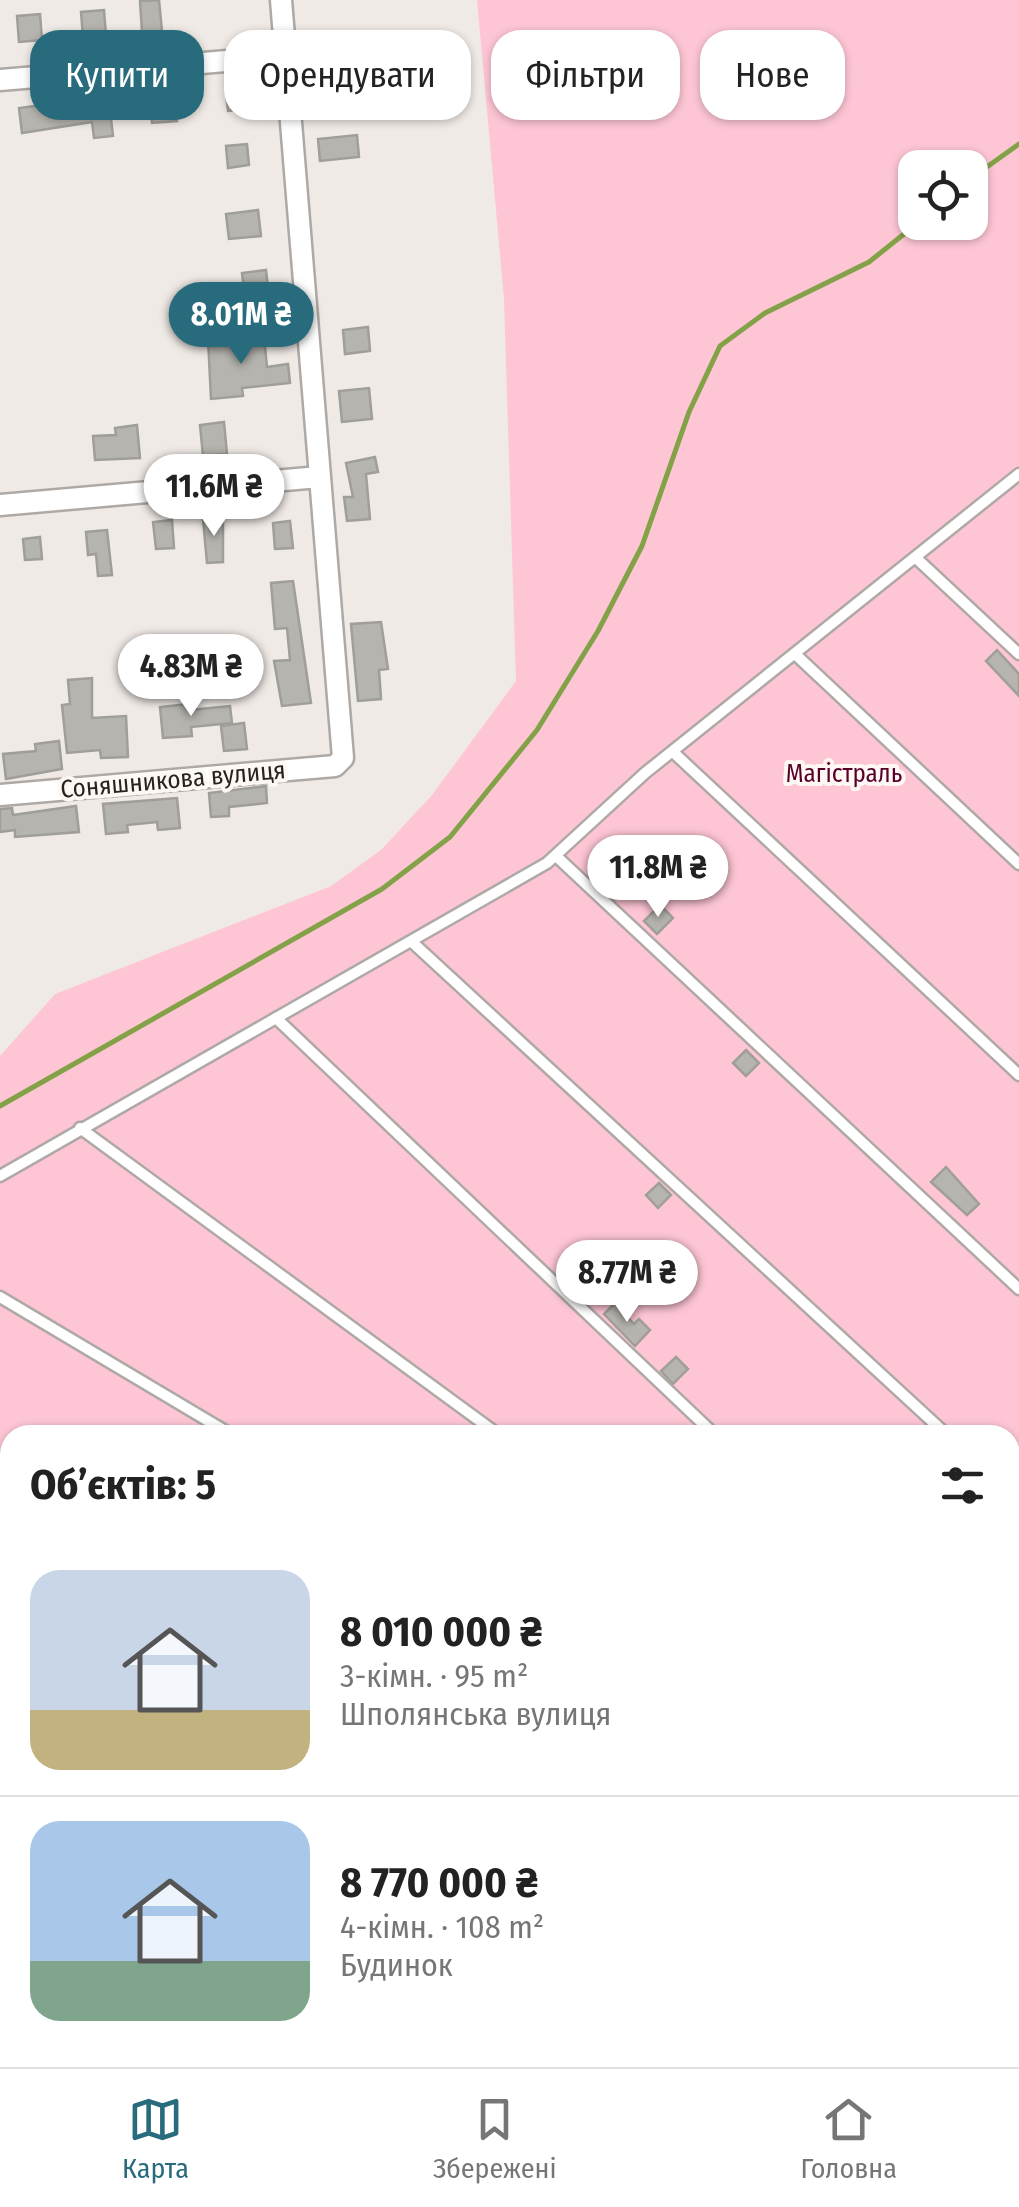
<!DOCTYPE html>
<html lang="uk">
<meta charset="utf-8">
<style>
body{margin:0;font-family:"Fira Sans Condensed",sans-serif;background:#f2f2f2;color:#222;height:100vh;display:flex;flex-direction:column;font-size:38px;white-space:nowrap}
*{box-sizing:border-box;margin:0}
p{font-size:32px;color:#767676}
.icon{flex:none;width:55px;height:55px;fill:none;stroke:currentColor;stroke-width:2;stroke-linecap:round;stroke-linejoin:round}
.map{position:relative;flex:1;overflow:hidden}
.panel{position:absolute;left:0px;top:1425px;width:1020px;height:642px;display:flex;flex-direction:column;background:#fff;border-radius:30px 30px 0 0;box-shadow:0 2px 8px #0004}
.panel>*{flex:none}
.guide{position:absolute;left:30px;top:30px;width:960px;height:90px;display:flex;gap:20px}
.tools{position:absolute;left:898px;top:150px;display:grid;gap:20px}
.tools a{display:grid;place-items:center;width:90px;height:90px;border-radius:20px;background:#fff;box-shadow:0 2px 8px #0004;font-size:50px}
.price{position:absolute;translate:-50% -85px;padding:0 22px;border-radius:35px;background:#fff;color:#222;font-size:32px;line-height:65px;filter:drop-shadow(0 2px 5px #0008)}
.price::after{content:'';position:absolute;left:50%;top:60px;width:30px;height:22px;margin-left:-15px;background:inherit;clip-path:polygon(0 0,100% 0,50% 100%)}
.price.on{background:#286b7d;color:#fff}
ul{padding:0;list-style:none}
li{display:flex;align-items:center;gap:30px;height:250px;padding:0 30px}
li+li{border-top:2px solid #e0e0e0}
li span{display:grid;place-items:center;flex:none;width:280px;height:200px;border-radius:30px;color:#555}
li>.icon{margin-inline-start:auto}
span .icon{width:120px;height:120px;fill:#fffc;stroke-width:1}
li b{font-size:42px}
h2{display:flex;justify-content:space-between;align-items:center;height:120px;padding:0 30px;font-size:42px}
.chip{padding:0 35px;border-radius:30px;background:#fff;box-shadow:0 2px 8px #0004;font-size:35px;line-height:90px}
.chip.on{background:#286b7d;color:#fff}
.tab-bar{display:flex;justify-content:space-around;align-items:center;height:140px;border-top:2px solid #e0e0e0;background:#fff;font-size:28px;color:#767676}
.tab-bar a{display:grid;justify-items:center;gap:5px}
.tab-bar .on{color:#286b7d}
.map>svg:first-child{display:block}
</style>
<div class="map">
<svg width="1019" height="2067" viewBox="0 0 1019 2067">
<rect width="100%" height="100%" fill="#f0eae6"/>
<path fill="#fec6d5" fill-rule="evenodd" d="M477,0H1019V1796L1010,1803V1435H10V2058H669L656,2067H0V1056L55,994L331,886L381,850L432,795L516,681L504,299ZM915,168H970V222H915Z"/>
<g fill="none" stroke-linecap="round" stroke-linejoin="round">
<g stroke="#83a247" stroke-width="5">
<polyline points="970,179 1019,144"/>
<polyline points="0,1106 382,889 450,837 537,730 598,631 642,546 689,412 720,346 765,313 869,262 919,222"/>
</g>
<g stroke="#83a247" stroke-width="18">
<polyline points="1010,1871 1019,1864"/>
<polyline points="751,2067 764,2058"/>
</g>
</g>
<g fill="#b6b4ae" stroke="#9f9e98" stroke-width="2.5">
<polygon points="159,0 162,31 142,32 140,1"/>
<polygon points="104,10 106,35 83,37 81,12"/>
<polygon points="40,14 42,40 19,42 17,16"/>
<polygon points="330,74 332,97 312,99 309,77"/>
<polygon points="249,92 251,109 228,111 226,94"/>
<polygon points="174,93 177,121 152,123 149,96"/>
<polygon points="80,100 80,104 109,101 113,136 94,138 92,122 22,133 19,108"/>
<polygon points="357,135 359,157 320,161 318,139"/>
<polygon points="247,144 249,165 228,168 226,146"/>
<polygon points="258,210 261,236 229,239 226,214"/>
<polygon points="266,270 268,288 244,290 242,273"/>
<polygon points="368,327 370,351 345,354 343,330"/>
<polygon points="264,336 267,367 288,364 290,383 242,388 243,396 211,399 208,339"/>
<polygon points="369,388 372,419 342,422 339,391"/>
<polygon points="224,422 227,454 203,456 200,425"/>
<polygon points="137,425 140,458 95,460 93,436 116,435 115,428"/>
<polygon points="375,457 378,472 366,474 370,519 347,521 344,497 353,497 346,463"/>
<polygon points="223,517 223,562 207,563 203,519"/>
<polygon points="172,520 174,548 156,549 153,522"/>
<polygon points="290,521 293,548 275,549 273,523"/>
<polygon points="107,530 112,575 98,576 96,554 88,555 86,532"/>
<polygon points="40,537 42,559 25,560 23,539"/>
<polygon points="293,581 311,703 282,706 274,661 290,660 287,628 275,629 271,583"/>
<polygon points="381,622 388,669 379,670 381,699 358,701 351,624"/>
<polygon points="997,650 1019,674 1019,696 986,661"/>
<polygon points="92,678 92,718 126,716 128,757 101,758 100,750 67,753 62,705 70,704 68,680"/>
<polygon points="189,704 189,710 230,706 232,723 191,727 192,736 163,738 160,707"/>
<polygon points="244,723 247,749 224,751 221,726"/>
<polygon points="59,741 62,769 6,779 3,754 36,751 35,744"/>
<polygon points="266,786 267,803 229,807 229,816 211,817 209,793"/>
<polygon points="177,798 180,828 158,830 157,822 127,825 128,832 106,834 103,804"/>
<polygon points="76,806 79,832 15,837 15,830 0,832 0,809 12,808 13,815"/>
<polygon points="660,905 673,918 657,934 644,921"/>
<polygon points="746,1050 759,1063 746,1076 733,1063"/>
<polygon points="946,1167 979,1204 967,1215 931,1182"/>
<polygon points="659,1183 671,1195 658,1208 646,1195"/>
<polygon points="615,1303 634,1324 639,1319 650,1330 635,1346 604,1314"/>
<polygon points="676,1357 688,1369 673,1384 661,1371"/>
</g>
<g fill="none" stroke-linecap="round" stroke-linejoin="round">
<defs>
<g id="service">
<polyline points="916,558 1019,654"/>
<polyline points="795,654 1019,864"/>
<polyline points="673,752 1019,1075"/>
<polyline points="556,856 1019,1289"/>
<polyline points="412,942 947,1435"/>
<polyline points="276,1018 715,1435"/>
<polyline points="80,1128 499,1435"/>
<polyline points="0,1176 547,863 645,773 1019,474"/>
<polyline points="0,1297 232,1435"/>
<polyline points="0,1468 10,1474"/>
<polyline points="1010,1493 1019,1501"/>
<polyline points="0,1639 10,1645"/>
<polyline points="0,1843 10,1849"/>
<polyline points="0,1990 10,1996"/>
<polyline points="114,2058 130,2067"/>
</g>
<g id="minor">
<polyline points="0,80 286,56"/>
<polyline points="0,505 319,477"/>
<polyline points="0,795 335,766 343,758 281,0"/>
<polyline points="1010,1838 1019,1831"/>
<polyline points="1010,1907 1019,1900"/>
<polyline points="707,2067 720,2058"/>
<polyline points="799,2067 812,2058"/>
</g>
</defs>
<use href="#service" stroke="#afa9a5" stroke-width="15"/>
<use href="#minor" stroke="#afa9a5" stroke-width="25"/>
<use href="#service" stroke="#fff" stroke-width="10"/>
<use href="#minor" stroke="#fff" stroke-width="20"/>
</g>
<g text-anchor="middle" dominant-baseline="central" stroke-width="8" stroke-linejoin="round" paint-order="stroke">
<g font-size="25" fill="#59002a" stroke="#fdf8f3">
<text x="844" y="774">Магістраль</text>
</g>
<g font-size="25" fill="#252321" stroke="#fdf8f3">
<text transform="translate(173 780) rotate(-5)">Соняшникова вулиця</text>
</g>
</g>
</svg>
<div class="tools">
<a><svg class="icon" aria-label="locate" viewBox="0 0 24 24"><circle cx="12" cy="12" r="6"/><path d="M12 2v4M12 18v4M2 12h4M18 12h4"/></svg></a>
</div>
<b class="price on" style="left:241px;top:367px">8.01M ₴</b>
<b class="price" style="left:214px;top:539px">11.6M ₴</b>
<b class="price" style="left:191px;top:719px">4.83M ₴</b>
<b class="price" style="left:658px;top:920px">11.8M ₴</b>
<b class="price" style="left:627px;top:1325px">8.77M ₴</b>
<div class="guide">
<a class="chip on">Купити</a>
<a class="chip">Орендувати</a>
<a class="chip">Фільтри</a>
<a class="chip">Нове</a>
</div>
<section class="panel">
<h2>Об’єктів: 5<svg class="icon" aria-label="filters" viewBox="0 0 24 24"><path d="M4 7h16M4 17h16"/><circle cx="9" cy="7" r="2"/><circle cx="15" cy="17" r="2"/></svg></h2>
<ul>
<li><span style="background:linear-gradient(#c9d6e8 70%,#c2b280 0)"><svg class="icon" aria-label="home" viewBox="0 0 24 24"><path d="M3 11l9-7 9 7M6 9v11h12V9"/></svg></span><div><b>8 010 000 ₴</b><p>3-кімн. · 95 m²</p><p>Шполянська вулиця</p></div></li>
<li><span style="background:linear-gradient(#a9c7e8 70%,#7fa58c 0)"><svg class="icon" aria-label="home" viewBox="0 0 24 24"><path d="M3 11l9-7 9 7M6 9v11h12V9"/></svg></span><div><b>8 770 000 ₴</b><p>4-кімн. · 108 m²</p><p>Будинок</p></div></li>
</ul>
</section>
</div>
<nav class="tab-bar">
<a class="on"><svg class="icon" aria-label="map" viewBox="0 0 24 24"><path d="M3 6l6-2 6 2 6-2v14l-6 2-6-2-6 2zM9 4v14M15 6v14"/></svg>Карта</a>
<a><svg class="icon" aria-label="saved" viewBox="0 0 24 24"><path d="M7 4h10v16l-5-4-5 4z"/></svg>Збережені</a>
<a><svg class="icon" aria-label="home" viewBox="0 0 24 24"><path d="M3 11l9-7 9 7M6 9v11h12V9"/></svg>Головна</a>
</nav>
